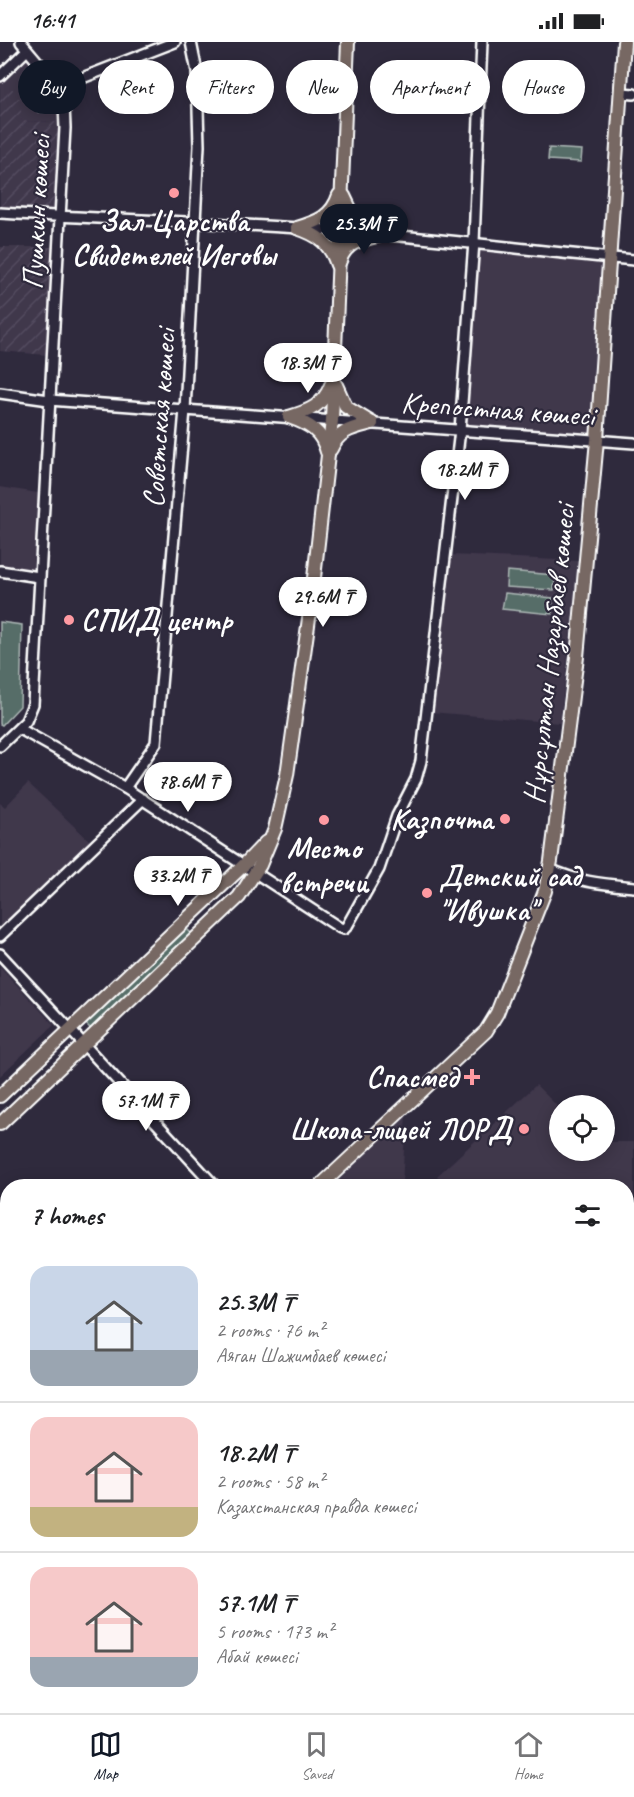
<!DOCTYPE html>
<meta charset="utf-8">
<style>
body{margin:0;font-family:Caveat,sans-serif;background:#f2f2f2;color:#202124;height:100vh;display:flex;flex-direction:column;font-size:22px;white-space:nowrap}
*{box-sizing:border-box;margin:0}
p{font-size:20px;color:#757577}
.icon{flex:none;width:33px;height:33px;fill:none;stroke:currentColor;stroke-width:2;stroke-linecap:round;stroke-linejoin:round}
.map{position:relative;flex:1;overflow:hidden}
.details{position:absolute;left:0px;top:1137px;width:634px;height:534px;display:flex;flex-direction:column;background:#fff;border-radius:24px 24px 0 0;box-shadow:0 3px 15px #0003}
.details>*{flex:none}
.banner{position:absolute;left:18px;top:18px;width:598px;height:54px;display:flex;gap:12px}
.controls{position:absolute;left:549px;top:1053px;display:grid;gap:12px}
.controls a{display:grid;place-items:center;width:66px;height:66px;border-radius:50%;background:#fff;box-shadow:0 3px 15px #0003;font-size:30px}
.price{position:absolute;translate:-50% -51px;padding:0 14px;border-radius:21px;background:#fff;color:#222;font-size:20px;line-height:39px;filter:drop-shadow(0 2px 3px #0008)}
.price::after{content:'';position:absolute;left:50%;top:36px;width:18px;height:14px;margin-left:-9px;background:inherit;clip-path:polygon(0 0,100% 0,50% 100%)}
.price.selected{background:#111827;color:#fff}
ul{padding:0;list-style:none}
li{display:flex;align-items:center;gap:18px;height:150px;padding:0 30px}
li+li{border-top:2px solid #e0e0e0}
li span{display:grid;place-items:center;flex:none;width:168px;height:120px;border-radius:18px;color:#555}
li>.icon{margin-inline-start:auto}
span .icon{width:72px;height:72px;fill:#fffc;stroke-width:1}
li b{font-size:26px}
h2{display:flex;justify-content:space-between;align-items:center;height:72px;padding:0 30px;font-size:26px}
.tag{padding:0 21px;border-radius:27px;background:#fff;box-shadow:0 3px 15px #0003;font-size:21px;line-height:54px}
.tag.selected{background:#111827;color:#fff}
.status{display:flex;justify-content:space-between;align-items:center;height:42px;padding:0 30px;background:#fff;direction:ltr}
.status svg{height:16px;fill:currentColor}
.tab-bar{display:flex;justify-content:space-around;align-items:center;height:84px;border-top:2px solid #e0e0e0;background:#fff;font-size:16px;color:#757577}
.tab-bar a{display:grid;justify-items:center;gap:3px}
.tab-bar .selected{color:#111827}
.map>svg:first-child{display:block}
</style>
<div class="status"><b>16:41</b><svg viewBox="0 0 49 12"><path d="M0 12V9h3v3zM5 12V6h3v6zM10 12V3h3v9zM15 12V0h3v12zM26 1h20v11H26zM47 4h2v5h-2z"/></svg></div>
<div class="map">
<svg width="634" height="1671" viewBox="0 0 634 1671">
<defs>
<pattern id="industrial-furrows" width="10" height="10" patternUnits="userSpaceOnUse" patternTransform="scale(1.5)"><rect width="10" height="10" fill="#40374c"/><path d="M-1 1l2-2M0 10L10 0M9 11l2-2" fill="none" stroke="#534b5e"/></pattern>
<pattern id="park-tufts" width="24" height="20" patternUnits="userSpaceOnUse" patternTransform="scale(1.5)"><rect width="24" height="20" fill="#576d68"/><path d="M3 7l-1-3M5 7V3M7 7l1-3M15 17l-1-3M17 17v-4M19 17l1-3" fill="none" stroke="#70837f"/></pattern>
</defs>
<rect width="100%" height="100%" fill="#2f2a3d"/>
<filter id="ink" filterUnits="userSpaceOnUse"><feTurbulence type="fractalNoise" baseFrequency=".0167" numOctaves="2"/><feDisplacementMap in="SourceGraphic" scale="12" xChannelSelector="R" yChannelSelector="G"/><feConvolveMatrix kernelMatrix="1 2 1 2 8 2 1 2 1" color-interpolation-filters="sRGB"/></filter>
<g filter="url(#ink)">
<g fill="#40374c">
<polygon points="26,13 51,49 57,66 59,80 22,79 12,56 12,47 0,47 0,39"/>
<polygon points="479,206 601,220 590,393 467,383"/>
<polygon points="0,445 38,451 33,530 0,525"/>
<polygon points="451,513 579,519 560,681 430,670"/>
<polygon points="28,741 91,800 0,887 0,761 5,765"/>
<polygon points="0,925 54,983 0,1034"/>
<polygon points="536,1043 559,1066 560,1108 604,1108 605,1100 634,1100 634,1196 627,1199 627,1144 447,1144 437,1134"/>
<polygon points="406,1071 402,1144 329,1144"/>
</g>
<g fill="url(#industrial-furrows)">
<polygon points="0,47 13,47 13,56 20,56 22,79 59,80 55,172 0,168"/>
<polygon points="0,205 54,205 47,313 0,309"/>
</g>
<g fill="#576d68" stroke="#abb6b4" stroke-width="1.5">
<path d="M32,30C45,38 52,53 56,67L53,70H39L33,66L41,46Z"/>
<polygon points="549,106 582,108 581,120 548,118"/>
<polygon points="507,529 555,533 554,548 506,545"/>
<polygon points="505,551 553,556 552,572 502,567"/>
<polygon points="0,580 22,583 20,664 2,683 0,682"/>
<polygon points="186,886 193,893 92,988 85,981"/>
</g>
<polygon fill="url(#park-tufts)" stroke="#abb6b4" stroke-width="1.5" points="122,1664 197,1664 199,1666 194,1671 114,1671"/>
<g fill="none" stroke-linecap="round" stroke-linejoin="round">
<defs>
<g id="minor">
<polyline points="0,34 27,8"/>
<polyline points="59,45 175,0"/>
<polyline points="622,51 634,52"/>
<path d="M0,171C113,178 227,180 340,189C438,196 536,209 634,218"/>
<polyline points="0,351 49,358 634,401"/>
<polyline points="0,529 39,535"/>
<polyline points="20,687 125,746 340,886 344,887 347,884 379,827 397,774 416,737 421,719 460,388 474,200 482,0"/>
<polyline points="0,704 26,679 33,662 65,86 64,62 59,45 21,0"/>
<polyline points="125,746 156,701 185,368 199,104 197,30 191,0"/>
<path d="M550,827C577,840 604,842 634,845"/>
<polyline points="0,894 143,757"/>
<polyline points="0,912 215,1144"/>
<polyline points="627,1347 634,1354"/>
<polyline points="627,1410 634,1403"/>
<polyline points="0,1624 8,1617"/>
<polyline points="0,1660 10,1671"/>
</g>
<g id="major">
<polyline points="344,154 354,175 381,193"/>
<path d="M297,186C317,180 332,175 339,153"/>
<path d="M297,186C318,193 330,201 337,223"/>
<path d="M340,219C345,200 363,197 381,193"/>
<polyline points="336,343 346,365 372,381"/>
<path d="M289,375C309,369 323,364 331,343"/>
<path d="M289,375C309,382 322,389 327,410"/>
<path d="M331,407C339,388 353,386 372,381"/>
<polyline points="0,1054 244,823 266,800"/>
<polyline points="0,1082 239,855 260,823 275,787 287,733 311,562 332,378 348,0"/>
<polyline points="320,1144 486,989 497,971 545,849 551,819 577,615 597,398 624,0"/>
<polyline points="0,1410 8,1418"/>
<polyline points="0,1440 8,1433"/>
<polyline points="627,1574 634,1574"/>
<polyline points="627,1607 634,1600"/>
<polyline points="627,1624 634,1624"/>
<polyline points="234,1664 241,1671"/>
<polyline points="556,1671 564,1664"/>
</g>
</defs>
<use href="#minor" stroke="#fff" stroke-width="14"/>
<use href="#major" stroke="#fff" stroke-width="16"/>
<use href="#minor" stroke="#2f2a3d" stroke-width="9"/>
<use href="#major" stroke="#776864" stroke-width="12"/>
</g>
</g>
<g fill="#ff9aa2" stroke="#2f2a3d" stroke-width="2">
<circle cx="174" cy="151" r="6"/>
<circle cx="69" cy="578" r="6"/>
<circle cx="505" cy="777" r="6"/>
<circle cx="324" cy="778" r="6"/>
<circle cx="427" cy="851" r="6"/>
<path d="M469 1026h6v6h6v6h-6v6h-6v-6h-6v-6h6z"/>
<circle cx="524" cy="1087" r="6"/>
</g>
<g text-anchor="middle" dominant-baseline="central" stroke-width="4.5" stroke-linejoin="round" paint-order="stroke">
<g font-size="30" fill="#fff" stroke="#2f2a3d">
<text transform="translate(36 170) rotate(-87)">Пушкин көшесі</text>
<text transform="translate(498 367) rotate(4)">Крепостная көшесі</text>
<text transform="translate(159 376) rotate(-86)">Советская көшесі</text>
<text transform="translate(549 612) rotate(-84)">Нұрсұлтан Назарбаев көшесі</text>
</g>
<g font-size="30" font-weight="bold" fill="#fff" stroke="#2f2a3d" text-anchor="end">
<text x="174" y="179" text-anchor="middle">Зал Царства<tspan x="174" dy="34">Свидетелей Иеговы</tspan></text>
<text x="81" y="578" text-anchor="start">СПИД центр</text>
<text x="493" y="777">Казпочта</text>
<text x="324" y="806" text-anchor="middle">Место<tspan x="324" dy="34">встречи</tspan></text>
<text x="439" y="834" text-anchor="start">Детский сад<tspan x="439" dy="34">"Ивушка"</tspan></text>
<text x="458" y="1035">Спасмед</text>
<text x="512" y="1087">Школа-лицей ЛОРД</text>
</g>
</g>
</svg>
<div class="controls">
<a><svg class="icon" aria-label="locate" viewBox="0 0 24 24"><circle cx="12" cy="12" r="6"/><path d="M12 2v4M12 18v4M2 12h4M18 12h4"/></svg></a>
</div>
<b class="price selected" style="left:364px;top:213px">25.3M ₸</b>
<b class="price" style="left:308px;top:352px">18.3M ₸</b>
<b class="price" style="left:465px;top:459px">18.2M ₸</b>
<b class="price" style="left:323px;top:586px">29.6M ₸</b>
<b class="price" style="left:188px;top:771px">78.6M ₸</b>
<b class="price" style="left:178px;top:865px">33.2M ₸</b>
<b class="price" style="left:146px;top:1090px">57.1M ₸</b>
<div class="banner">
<a class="tag selected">Buy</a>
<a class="tag">Rent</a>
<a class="tag">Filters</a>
<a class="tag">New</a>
<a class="tag">Apartment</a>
<a class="tag">House</a>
</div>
<section class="details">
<h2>7 homes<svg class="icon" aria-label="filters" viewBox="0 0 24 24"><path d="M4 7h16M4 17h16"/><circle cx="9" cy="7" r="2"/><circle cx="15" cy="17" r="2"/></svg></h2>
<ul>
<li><span style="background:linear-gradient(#c9d6e8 70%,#9aa5b1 0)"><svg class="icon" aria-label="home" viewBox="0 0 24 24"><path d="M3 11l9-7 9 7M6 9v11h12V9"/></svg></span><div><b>25.3M ₸</b><p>2 rooms · 76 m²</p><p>Аяган Шажимбаев көшесі</p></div></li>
<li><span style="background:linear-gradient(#f6c9c9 75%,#c2b280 0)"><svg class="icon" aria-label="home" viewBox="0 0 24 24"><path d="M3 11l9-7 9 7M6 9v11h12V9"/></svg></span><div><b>18.2M ₸</b><p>2 rooms · 58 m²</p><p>Казахстанская правда көшесі</p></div></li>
<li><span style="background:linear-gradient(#f6c9c9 75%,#9aa5b1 0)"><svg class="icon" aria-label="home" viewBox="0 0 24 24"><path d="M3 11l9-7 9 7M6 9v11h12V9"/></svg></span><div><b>57.1M ₸</b><p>5 rooms · 173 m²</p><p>Абай көшесі</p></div></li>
</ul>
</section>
</div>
<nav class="tab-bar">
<a class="selected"><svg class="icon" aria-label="map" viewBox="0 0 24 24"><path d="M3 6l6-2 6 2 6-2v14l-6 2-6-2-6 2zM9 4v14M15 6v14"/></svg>Map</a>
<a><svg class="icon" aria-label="saved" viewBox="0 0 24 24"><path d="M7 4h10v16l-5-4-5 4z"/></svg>Saved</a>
<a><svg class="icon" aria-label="home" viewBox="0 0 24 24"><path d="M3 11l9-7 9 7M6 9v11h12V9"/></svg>Home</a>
</nav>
